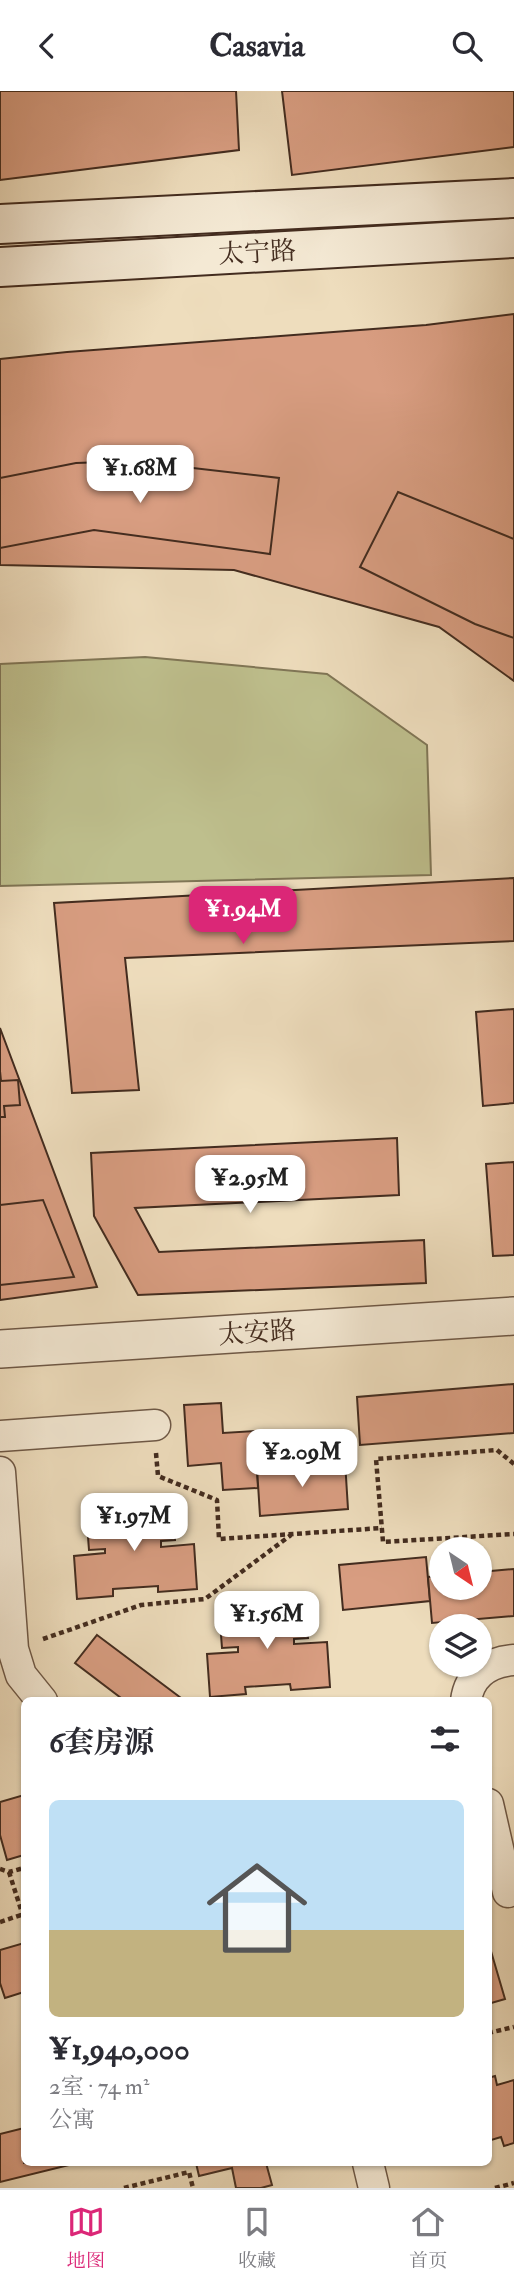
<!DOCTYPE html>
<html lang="zh">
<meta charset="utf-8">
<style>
body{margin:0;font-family:"IM FELL Double Pica","Noto Serif SC",serif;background:#f7f7f7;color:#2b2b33;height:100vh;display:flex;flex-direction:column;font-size:26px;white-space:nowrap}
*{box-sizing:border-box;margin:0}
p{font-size:23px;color:#7c7c81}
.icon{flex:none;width:38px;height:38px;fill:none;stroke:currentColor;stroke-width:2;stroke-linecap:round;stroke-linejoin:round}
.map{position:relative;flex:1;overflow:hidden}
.drawer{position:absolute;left:21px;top:1606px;width:471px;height:469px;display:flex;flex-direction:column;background:#fff;border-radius:10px;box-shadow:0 2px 5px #0004}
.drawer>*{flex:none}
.needle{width:46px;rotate:145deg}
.tools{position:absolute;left:429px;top:1446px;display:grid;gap:14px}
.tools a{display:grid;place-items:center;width:63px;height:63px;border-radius:50%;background:#fff;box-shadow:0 2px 5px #0004;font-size:35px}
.price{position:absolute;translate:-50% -60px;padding:0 16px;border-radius:14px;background:#fff;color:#222;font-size:23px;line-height:46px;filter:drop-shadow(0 2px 4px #0008)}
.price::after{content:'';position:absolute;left:50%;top:42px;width:21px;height:16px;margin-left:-10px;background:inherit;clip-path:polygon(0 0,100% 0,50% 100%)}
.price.active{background:#db2777;color:#fff}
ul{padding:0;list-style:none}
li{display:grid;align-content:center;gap:14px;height:371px;padding:0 28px}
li+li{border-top:2px solid #e1e1e2}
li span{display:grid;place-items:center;height:217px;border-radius:10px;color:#555}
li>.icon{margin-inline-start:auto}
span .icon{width:126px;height:126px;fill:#fffc;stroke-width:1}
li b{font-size:30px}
h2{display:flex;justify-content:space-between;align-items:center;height:84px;padding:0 28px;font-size:30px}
header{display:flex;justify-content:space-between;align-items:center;height:91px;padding:0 28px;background:#fff;font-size:32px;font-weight:700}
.menu{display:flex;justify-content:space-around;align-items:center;height:98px;border-top:2px solid #e1e1e2;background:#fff;font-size:19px;color:#7c7c81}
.menu a{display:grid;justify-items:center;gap:4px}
.menu .active{color:#db2777}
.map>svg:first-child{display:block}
</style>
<header><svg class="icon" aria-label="back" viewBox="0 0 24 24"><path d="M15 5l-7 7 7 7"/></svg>Casavia<svg class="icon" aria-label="search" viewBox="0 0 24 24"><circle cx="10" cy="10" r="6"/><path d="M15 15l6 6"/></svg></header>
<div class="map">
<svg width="514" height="2097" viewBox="0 0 514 2097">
<rect width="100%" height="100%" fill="#eeddbd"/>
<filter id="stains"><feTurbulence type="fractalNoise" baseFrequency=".00286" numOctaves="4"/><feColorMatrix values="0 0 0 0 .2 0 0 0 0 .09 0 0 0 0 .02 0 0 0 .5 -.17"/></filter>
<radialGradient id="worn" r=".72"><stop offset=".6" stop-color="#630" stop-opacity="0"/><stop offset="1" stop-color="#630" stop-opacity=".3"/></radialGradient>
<polygon fill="#bebf8d" stroke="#807656" stroke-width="2" points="145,566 327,583 427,654 431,784 0,795 0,573"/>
<g fill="#d89d81" stroke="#432c1f" stroke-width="2">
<polygon points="0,0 236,0 239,59 0,89"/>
<polygon points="282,0 514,0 514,56 292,84"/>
<polygon points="514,223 514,590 439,536 234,479 0,474 0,268 67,261 426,234"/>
<polygon points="132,370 279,387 270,463 94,439 0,457 0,387 76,372"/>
<polygon points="398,401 514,448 514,547 475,533 360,476"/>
<polygon points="514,787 514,850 125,867 139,999 72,1002 54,812"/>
<polygon points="514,918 514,1012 483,1015 476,921"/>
<polygon points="0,937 97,1196 0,1209"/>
<polygon points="0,980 1,990 18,989 20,1014 4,1015 5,1026 0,1026"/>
<polygon points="397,1047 399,1104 135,1117 159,1161 424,1149 426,1192 138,1204 94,1125 91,1062"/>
<polygon points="514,1071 514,1164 493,1165 486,1073"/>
<polygon points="43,1109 74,1186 0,1194 0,1114"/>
<polygon points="514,1293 514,1342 360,1354 357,1306"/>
<polygon points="221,1312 223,1342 255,1340 258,1397 223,1399 221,1372 188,1375 184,1314"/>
<polygon points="345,1370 348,1418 260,1425 257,1377"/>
<polygon points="173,1412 175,1449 161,1450 161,1456 194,1453 197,1498 158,1501 158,1495 113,1498 113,1505 77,1508 74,1465 105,1462 105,1458 89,1459 86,1419"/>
<polygon points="426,1466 430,1510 343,1519 339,1474"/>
<polygon points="514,1478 514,1525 432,1532 428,1486 441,1485 441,1496 480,1496 480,1481"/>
<polygon points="305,1511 308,1547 294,1548 294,1553 327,1551 330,1596 291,1599 290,1593 245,1596 246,1603 210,1606 207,1563 238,1561 238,1556 222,1557 219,1517"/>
<polygon points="97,1544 185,1610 125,1610 75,1572"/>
<polygon points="24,1704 24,1764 7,1769 0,1744 0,1711"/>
<polygon points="488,1850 505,1908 488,1913"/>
<polygon points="24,1852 24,1901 5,1907 0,1892 0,1859"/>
<polygon points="495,1985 497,1994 514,1989 514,2052 504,2055 501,2046 488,2050 488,1987"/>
<polygon points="24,2037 24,2072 77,2072 0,2091 0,2043"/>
<polygon points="196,2072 266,2072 272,2094 261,2097 236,2097 232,2077 199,2085"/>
</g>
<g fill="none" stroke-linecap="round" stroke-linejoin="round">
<defs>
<g id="minor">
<polyline points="0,1345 155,1334"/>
<polyline points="0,1381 13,1558 21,1584 42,1610"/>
<path d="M466,1610C469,1584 489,1571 514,1569"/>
<polyline points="488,1713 508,1801"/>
<polyline points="368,2072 374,2097"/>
</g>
<polyline id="tertiary" points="0,1258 514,1225"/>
<g id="secondary">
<polyline points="0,133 514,107"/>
<polyline points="0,176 514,147"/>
</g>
</defs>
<use href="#minor" stroke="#6e5846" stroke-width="33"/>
<use href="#tertiary" stroke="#6e5846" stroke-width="40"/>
<use href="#secondary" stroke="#432c1f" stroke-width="42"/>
<g stroke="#432c1f" stroke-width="4.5" stroke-dasharray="5 3.5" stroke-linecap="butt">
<polyline points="156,1362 158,1385 217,1409 219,1448 382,1437"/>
<polyline points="514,1373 497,1359 376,1368 383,1451 514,1443"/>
<polyline points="43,1548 141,1514 205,1508 291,1444"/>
<polyline points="0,1778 9,1781 24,1777"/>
<polyline points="9,1781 23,1825"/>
<polyline points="0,1831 24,1823"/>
<polyline points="488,1942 514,1936"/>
<polyline points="124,2097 189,2081 193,2097"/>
<polyline points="495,2097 514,2092"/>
</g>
<use href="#minor" stroke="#f4e9d4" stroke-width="30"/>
<use href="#tertiary" stroke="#f4e9d4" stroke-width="37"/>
<use href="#secondary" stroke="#f4e9d4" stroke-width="38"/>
</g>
<g text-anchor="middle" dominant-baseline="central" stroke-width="5" stroke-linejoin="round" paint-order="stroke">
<g font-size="26" fill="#432c1f" stroke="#f4e9d4">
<text transform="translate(257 162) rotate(-3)">太宁路</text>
<text transform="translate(257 1242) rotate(-4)">太安路</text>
</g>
</g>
<rect width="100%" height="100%" filter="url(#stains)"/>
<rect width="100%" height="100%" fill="url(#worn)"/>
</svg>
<div class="tools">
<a><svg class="needle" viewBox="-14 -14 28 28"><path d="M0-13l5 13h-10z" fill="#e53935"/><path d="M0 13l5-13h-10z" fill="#7c7c81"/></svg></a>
<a><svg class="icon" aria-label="layers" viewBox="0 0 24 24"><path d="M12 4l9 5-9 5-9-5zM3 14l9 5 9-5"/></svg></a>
</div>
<b class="price" style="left:140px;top:414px">¥1.68M</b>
<b class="price active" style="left:243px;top:855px">¥1.94M</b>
<b class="price" style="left:250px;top:1124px">¥2.95M</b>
<b class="price" style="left:302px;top:1398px">¥2.09M</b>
<b class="price" style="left:134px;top:1462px">¥1.97M</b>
<b class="price" style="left:267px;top:1560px">¥1.56M</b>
<section class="drawer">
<h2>6套房源<svg class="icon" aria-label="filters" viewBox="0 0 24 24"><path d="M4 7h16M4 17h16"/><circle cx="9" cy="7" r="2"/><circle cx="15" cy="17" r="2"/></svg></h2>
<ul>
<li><span style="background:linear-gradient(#bfe0f5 60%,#c2b280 0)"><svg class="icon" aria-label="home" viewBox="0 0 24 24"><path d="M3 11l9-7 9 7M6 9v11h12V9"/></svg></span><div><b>¥1,940,000</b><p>2室 · 74 m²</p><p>公寓</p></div></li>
</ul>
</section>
</div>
<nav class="menu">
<a class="active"><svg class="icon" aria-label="map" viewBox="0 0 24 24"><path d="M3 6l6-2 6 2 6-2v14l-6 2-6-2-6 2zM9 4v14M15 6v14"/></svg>地图</a>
<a><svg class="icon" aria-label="saved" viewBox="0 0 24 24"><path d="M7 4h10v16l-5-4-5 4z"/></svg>收藏</a>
<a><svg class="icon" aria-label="home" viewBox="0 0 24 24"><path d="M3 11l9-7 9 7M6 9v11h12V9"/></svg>首页</a>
</nav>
